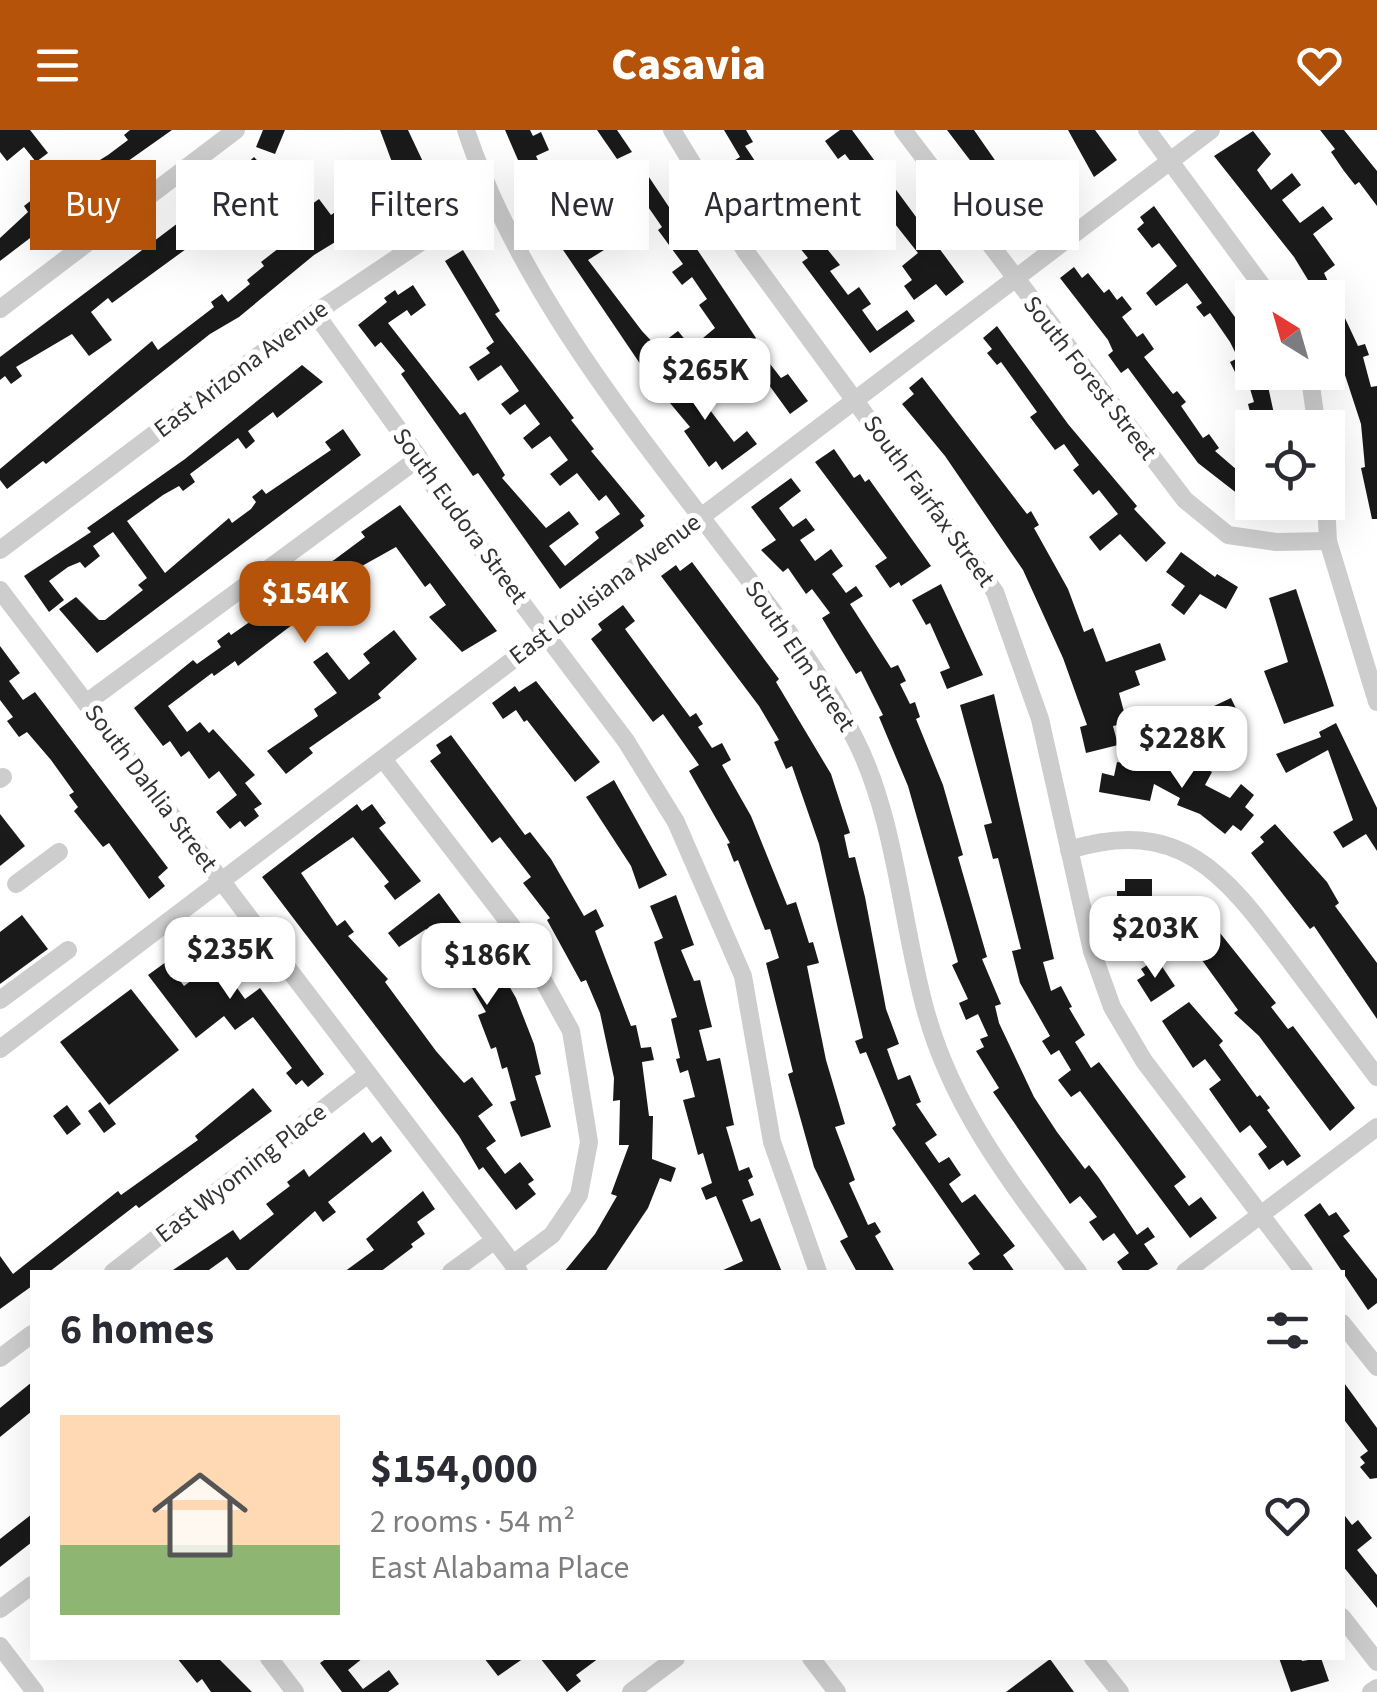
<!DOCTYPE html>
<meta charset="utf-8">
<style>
body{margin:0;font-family:"Source Sans 3",sans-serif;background:#f7f7f7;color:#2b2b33;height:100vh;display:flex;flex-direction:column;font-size:38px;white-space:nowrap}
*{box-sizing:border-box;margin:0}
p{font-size:32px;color:#7c7c81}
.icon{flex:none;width:55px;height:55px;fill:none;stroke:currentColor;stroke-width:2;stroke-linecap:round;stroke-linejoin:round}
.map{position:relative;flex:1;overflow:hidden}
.sheet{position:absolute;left:30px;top:1140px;width:1315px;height:390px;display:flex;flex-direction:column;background:#fff;border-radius:0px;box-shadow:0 10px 40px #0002}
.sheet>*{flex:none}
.banner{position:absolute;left:30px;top:30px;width:1318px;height:90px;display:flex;gap:20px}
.needle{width:65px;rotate:323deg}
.buttons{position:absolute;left:1235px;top:150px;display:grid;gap:20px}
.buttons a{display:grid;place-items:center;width:110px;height:110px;border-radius:0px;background:#fff;box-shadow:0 10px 40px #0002;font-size:50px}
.price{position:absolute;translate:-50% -85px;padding:0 22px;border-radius:20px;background:#fff;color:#222;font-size:32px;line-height:65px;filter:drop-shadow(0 2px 5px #0008)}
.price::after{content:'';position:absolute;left:50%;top:60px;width:30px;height:22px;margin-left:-15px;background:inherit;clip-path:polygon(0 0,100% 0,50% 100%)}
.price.selected{background:#b45309;color:#fff}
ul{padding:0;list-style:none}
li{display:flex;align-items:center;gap:30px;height:250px;padding:0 30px}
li+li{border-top:2px solid #e1e1e2}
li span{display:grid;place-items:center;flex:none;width:280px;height:200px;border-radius:0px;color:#555}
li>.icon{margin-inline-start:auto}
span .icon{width:120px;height:120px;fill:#fffc;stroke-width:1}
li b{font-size:42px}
h2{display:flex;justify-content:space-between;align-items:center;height:120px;padding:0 30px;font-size:42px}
.chip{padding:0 35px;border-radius:0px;background:#fff;box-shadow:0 10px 40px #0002;font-size:35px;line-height:90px}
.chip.selected{background:#b45309;color:#fff}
header{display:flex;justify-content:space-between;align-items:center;height:130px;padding:0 30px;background:#b45309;color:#fff;font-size:45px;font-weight:800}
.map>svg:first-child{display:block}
</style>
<header><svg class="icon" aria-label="menu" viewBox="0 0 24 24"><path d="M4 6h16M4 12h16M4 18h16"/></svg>Casavia<svg class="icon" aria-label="heart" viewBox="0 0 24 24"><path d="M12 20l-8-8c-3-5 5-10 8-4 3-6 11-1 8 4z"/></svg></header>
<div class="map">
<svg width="1377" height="1562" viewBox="0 0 1377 1562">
<rect width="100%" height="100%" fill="#fff"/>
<g fill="#1a1a1a">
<polygon points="0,0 30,0 48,23 36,32 24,17 7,31 0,22"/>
<polygon points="130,0 172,0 87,60 89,63 0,131 0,108 28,82 24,76 61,47 64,52 108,25 128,10 124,5"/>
<polygon points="263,0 285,0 275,24 256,17"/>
<polygon points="380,0 408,0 441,70 411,83"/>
<polygon points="505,0 530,0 533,6 541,2 549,20 536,26 546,47 551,44 558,58 554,60 567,80 571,77 579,88 569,95 584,118 597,109 604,120 588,130 642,201 657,217 678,201 687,212 647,244 557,111 564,107 535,69"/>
<polygon points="597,0 617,0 632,22 617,29"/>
<polygon points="724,0 746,0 753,12 745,16 759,37 764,34 782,60 789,55 801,73 794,78 840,135 830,141 848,165 859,157 871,174 862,180 877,201 907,180 915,191 870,223 802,132 808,128 777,90 773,93 732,32 740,27"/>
<polygon points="840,0 852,0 964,152 946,166 936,154 914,170 904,156 912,150 902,136 918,123 876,70 862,80 855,70 863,64 856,54 863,48 845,24 838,29 825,11"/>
<polygon points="947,0 974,0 1008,49 1013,46 1022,57 1017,60 1043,92 1027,105"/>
<polygon points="1068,0 1095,0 1117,30 1094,47"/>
<polygon points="1320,0 1344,0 1377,41 1377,76 1359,52 1355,55 1344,41 1331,22 1335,19"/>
<polygon points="1253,1 1271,24 1257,40 1271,60 1292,43 1301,55 1282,70 1300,93 1323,76 1333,89 1313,104 1335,135 1324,143 1358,216 1365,214 1369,225 1363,227 1371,257 1377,256 1377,389 1372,389 1361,338 1365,337 1361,294 1328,193 1328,168 1319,168 1294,127 1214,26"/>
<polygon points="254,27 271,45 223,92 112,173 108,168 91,182 112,210 89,226 72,204 16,237 22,246 11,254 5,246 0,250 0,227 186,87 208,64 211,68"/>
<polygon points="639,32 756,208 752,211 781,248 788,244 808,271 790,284 769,255 751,269 739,253 750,245 730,221 719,229 703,208 715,198 699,175 707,169 692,147 682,155 672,142 683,134 658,100 662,97 642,68 633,75 615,48"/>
<polygon points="365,61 381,84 314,125 239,187 210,204 46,334 43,331 7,359 0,350 0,339 152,211 158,220 214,177 211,172 222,164 228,172 250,154 247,150 264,136 261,132 302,100 299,96 314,84 308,77 319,69 331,85"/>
<polygon points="1154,76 1248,205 1252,237 1236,244 1230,232 1238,228 1230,212 1210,183 1204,187 1196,177 1202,173 1187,153 1156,176 1146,163 1177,136 1159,113 1152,118 1137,99 1144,93 1140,87"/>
<polygon points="463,120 500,181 495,184 574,288 571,290 594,319 591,321 645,386 640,390 644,396 560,459 478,343 473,346 466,336 401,244 405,241 381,212 375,217 358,195 387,172 384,168 395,160 398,165 413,155 426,175 411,186 407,180 388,193 460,285 465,282 505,345 502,348 546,398 569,381 579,394 549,416 565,436 599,408 595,402 620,384 606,365 599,371 577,343 560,356 550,344 568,330 550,306 532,319 523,308 540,294 525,274 510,285 501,274 519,261 501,235 478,251 469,237 490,223 486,218 494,212 445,131"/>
<polygon points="1074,137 1082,148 1088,143 1104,163 1109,159 1117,170 1122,166 1132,179 1122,187 1137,207 1143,203 1154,219 1144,227 1173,264 1177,261 1186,272 1181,276 1203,308 1209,304 1219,318 1215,321 1252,353 1252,375 1198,333 1128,238 1121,243 1108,225 1113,221 1108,210 1060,148"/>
<polygon points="997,196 1068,294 1137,376 1134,379 1166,413 1146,432 1120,404 1100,421 1089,407 1118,384 1099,360 1093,365 1073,340 1079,335 1064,314 1055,320 1030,287 1037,282 1001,232 997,235 987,223 992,219 983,208"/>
<polygon points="695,234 706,247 686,263 700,281 707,276 734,312 747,301 757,314 722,340 716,331 709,337 684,301 690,297 660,261"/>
<polygon points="302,235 323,252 277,288 273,282 248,301 255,311 246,319 238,308 190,344 195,352 183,361 179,356 163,365 127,391 165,443 229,388 232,393 251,379 256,372 252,367 262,359 266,364 331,320 325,312 343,299 361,325 97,523 59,479 76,467 99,490 105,490 143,460 138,455 147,448 113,402 93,416 100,426 85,438 80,432 68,437 49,451 64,470 49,482 24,446 91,402 87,398 185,329"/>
<polygon points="1245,242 1265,242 1277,298 1259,298 1257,288 1252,290 1248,274 1254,272"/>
<polygon points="922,247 1027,384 1031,381 1039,395 1034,398 1068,459 1084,502 1093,498 1106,532 1160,513 1166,530 1135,541 1140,555 1119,563 1127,593 1113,596 1118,615 1086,623 1080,597 1087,595 1063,528 1023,440 945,326 902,274 914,264 909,258"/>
<polygon points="834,319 854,348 860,344 865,352 869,349 931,436 901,456 899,452 890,458 875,436 887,428 815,332"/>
<polygon points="791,348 801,361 779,378 793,397 806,388 815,400 800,410 815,431 831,419 843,436 832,444 846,463 856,456 863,466 850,474 891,538 898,535 906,551 900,554 910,574 915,572 920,587 916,589 943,655 963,725 958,727 987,827 982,829 1001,874 995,876 999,893 1034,967 1057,1002 1085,1039 1089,1035 1099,1048 1137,1105 1148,1097 1155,1107 1144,1114 1158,1134 1145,1142 1124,1142 1117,1132 1129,1123 1114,1103 1103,1111 1089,1092 1097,1087 1080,1066 1070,1074 993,962 999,958 976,921 984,917 980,909 988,906 978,884 966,890 959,873 968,869 952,835 958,832 908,656 879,587 883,585 861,541 856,544 822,488 830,483 812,459 806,464 788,438 783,442 761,420 776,410 751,377"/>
<polygon points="400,375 497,501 462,522 429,487 446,475 430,453 425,457 396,417 353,441 318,469 321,473 238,536 235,531 214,546 212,543 168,576 187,602 200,592 209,603 213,599 255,645 245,653 262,674 254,679 259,686 245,697 240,691 230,699 216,682 237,665 219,641 209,649 189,621 181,627 170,611 163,616 134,578 193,530 197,534 221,517 217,511 229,502 231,505 294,461 290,455 334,430 365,407 361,402"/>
<polygon points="1181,422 1215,447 1217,444 1238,457 1226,479 1200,464 1184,485 1171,475 1185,456 1166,442"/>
<polygon points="692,432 779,549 776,552 831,644 850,703 844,705 849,728 855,727 865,767 886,879 899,914 887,919 898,950 910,945 921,972 916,974 937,1005 925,1013 939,1033 949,1027 961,1045 949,1054 962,1073 975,1064 1015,1116 1003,1125 1015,1142 975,1142 968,1133 980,1124 892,998 896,995 866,922 860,924 855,911 863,908 838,799 819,714 792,636 786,639 774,612 779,610 759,576 661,446 676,435 680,441"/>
<polygon points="941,454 983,545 947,559 940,542 950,538 930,493 926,495 912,470"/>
<polygon points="1296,459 1334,576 1284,594 1264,541 1288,532 1269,468"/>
<polygon points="623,475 635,491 625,499 690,587 696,583 703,594 698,597 712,618 722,613 731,630 722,635 751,686 787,775 796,772 809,813 813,812 819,833 807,836 826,930 845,994 835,997 855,1050 849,1053 868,1095 875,1092 881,1102 875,1106 895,1142 857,1142 840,1111 848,1107 814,1037 788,944 793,942 766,833 779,828 770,799 765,800 738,730 734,732 727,714 730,713 689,641 699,635 663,584 653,592 591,509 602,500 598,494"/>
<polygon points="394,500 417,529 378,564 381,568 309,618 313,623 286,644 267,621 318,586 314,579 337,563 313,532 327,522 349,550 370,533 363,524"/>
<polygon points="0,516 20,543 9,551 23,570 35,562 168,738 158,747 165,756 149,769 109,713 103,717 74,681 78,677 69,665 74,662 51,630 27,602 19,607 7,591 13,587 0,570"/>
<polygon points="536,551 600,632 575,652 527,590 524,592 516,580 503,589 492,573 515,556 519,562"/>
<polygon points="994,564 1054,829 1043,832 1051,861 1061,856 1072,877 1069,878 1085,905 1075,912 1091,938 1099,932 1186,1047 1174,1056 1189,1076 1201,1067 1217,1088 1190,1108 1080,961 1071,967 1058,950 1071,940 1059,920 1051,925 1042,911 1050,906 1020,853 1012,821 1021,819 998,728 993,729 984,695 992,693 960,575"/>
<polygon points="1231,568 1240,587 1223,596 1214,576"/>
<polygon points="1336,593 1377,678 1377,721 1366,704 1343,718 1333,702 1353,690 1328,620 1286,643 1276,624 1321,607 1319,602"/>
<polygon points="451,605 525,705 530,702 551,729 584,786 596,779 604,796 595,801 631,896 636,895 641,918 651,917 654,930 642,932 649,986 653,986 652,1029 676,1038 671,1052 660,1048 648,1078 605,1142 564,1142 595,1104 617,1066 611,1064 629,1015 619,1015 620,970 613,971 614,948 600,883 586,850 581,852 547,790 550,788 523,753 531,747 500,707 492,713 430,631 441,623 436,615"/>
<polygon points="1181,626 1212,642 1205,655 1230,668 1241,654 1254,665 1245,677 1254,685 1241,701 1233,695 1225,704 1200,684 1177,675 1180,668 1154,654 1150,671 1099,662 1102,643 1114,646 1117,632 1173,641"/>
<polygon points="614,650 667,745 639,759 631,736 586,667"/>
<polygon points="357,674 362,681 372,674 386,693 379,698 421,751 395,770 384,756 389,752 353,707 301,743 337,796 345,790 354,802 348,806 388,849 385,852 436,921 464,953 472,947 493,975 478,986 496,1011 486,1018 505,1044 520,1032 534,1050 528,1054 536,1064 516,1080 483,1037 479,1040 459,1006 262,747"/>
<polygon points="0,684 25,716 0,736"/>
<polygon points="1275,694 1327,752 1339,773 1335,776 1377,833 1377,889 1314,796 1310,799 1251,723 1264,712 1260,707"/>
<polygon points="1125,749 1152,749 1152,782 1136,782 1136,800 1117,800 1117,761 1125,761"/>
<polygon points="439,763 475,812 464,820 478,839 482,837 486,845 499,838 516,868 534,914 541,944 535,946 551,997 521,1007 510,972 516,970 507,937 502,939 496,917 491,919 478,885 486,882 462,841 457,845 447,831 443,834 433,821 440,816 426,799 399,817 388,803"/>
<polygon points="676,765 694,815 681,820 694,851 700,850 712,897 699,900 707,931 720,928 734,995 726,997 739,1041 749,1037 753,1047 748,1050 754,1065 742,1070 751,1092 760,1088 782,1142 719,1142 743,1131 716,1066 706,1070 701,1058 712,1053 703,1023 698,1025 683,970 695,967 688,940 680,943 676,929 680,928 671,889 677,887 654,812 663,808 650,776"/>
<polygon points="1192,768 1276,873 1271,877 1288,899 1293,896 1355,978 1330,1001 1259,906 1234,883 1238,880 1165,779 1175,771 1179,777"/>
<polygon points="22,785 48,819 0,854 0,802"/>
<polygon points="210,794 247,840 232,851 245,869 260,858 324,944 308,957 302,950 296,955 286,943 292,938 253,887 235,900 224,886 196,908 148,845 166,832 184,856 204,841 183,812"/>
<polygon points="1157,829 1175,856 1151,872 1137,850 1145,845 1141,839"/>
<polygon points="131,859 179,920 109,975 60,912"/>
<polygon points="1189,872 1223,911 1219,915 1257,967 1260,965 1270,978 1267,980 1301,1026 1287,1036 1283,1030 1269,1040 1258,1024 1267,1017 1250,995 1240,1003 1209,959 1221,950 1205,929 1193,938 1162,891"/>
<polygon points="253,958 272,981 139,1078 136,1075 49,1142 32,1142 32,1156 0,1179 0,1126 13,1144 118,1061 121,1065 198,1010 195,1006"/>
<polygon points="100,972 116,994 104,1003 88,981"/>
<polygon points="67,975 81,994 67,1005 53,986"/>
<polygon points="364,1002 372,1013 381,1006 392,1021 328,1072 336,1082 323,1092 315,1081 246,1142 238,1142 227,1127 206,1142 170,1142 233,1100 240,1110 274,1084 266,1074 290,1056 287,1052 304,1039 309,1047"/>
<polygon points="423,1061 435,1079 417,1092 425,1104 411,1114 413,1117 380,1142 344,1142 374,1120 366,1109"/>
<polygon points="1320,1073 1329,1086 1336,1082 1350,1101 1343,1106 1377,1149 1377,1173 1368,1180 1304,1085"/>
<polygon points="1342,1250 1377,1298 1377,1348 1370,1349 1360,1337 1365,1333 1360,1327 1368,1321 1342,1287"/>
<polygon points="32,1252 32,1281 0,1307 0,1278"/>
<polygon points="1342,1382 1352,1395 1358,1390 1372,1408 1357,1420 1377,1445 1377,1478 1342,1435"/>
<polygon points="32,1384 32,1412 0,1437 0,1409"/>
<polygon points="177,1528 218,1528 252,1562 211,1562 202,1549 197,1553"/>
<polygon points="327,1528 363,1528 348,1540 363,1559 389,1540 399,1554 388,1562 342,1562 320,1533"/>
<polygon points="484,1528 524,1528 498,1546"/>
<polygon points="540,1528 599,1528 576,1545 581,1551 567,1562"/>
<polygon points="1279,1528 1301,1528 1302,1531 1321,1528 1329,1551 1291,1562"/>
<polygon points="1050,1529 1074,1562 1006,1562"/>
</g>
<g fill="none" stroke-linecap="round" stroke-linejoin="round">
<g stroke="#cdcdcd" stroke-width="18">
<path d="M466,0C517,154 626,289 724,417C771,478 822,542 856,611C896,690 902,797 926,882C954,983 1017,1061 1078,1142"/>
<polyline points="672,0 746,122 995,462 1040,589 1092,821 1112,877 1144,931 1304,1142"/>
<polyline points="903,0 1185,370 1228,405 1276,412 1328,411"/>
<polyline points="1147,0 1271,168"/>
<polyline points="0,179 236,0"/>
<polyline points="315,183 419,328 430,351 626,611 676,692 743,846 772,1012 818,1142"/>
<polyline points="1309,242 1317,298"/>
<polyline points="1326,372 1328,411 1377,572"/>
<polyline points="0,420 315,183 488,67"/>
<polyline points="0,460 519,1142"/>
<polyline points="86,573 419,328"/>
<polyline points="383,629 517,803 571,901 589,1012 579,1065 552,1105 513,1134"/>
<polyline points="0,649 3,647"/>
<path d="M1069,720C1179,686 1224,743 1284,823C1315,864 1346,906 1377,947"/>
<polyline points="16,754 59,722"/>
<polyline points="0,870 68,820"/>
<polyline points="0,919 1211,0"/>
<polyline points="113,1142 368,944"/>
<polyline points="451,1142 495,1110"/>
<polyline points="1185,1142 1377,997"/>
<polyline points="1342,1193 1377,1237"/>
<polyline points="0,1228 32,1204"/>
<polyline points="0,1479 32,1455"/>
<polyline points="1342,1487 1377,1532"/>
<polyline points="0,1516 35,1562"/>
<polyline points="269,1528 295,1562"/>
<polyline points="811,1528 837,1562"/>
<polyline points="1093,1528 1120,1562"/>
<polyline points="631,1562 676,1528"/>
<polyline points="1371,1562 1377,1558"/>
</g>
</g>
<g text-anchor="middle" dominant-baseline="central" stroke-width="10" stroke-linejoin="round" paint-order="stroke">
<g font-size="25" fill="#333" stroke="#fff">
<text transform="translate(241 239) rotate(-37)">East Arizona Avenue</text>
<text transform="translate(1090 248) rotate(52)">South Forest Street</text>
<text transform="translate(929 371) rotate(54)">South Fairfax Street</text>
<text transform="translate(460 386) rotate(54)">South Eudora Street</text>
<text transform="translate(605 459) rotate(-37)">East Louisiana Avenue</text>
<text transform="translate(800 526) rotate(56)">South Elm Street</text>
<text transform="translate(151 658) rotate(53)">South Dahlia Street</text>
<text transform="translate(241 1043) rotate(-38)">East Wyoming Place</text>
</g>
</g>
</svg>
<div class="buttons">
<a><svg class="needle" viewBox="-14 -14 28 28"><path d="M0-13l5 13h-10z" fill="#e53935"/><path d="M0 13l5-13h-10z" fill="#7c7c81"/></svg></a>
<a><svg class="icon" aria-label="locate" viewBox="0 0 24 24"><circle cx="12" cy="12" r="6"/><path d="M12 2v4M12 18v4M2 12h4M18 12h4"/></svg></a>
</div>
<b class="price" style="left:705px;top:293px">$265K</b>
<b class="price selected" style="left:305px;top:516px">$154K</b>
<b class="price" style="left:1182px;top:661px">$228K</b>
<b class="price" style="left:1155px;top:851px">$203K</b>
<b class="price" style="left:230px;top:872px">$235K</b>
<b class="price" style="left:487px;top:878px">$186K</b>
<div class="banner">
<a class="chip selected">Buy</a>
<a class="chip">Rent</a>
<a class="chip">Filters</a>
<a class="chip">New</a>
<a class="chip">Apartment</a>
<a class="chip">House</a>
</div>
<section class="sheet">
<h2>6 homes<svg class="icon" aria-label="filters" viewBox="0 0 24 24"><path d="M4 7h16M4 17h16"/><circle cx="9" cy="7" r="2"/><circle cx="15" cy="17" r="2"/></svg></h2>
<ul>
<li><span style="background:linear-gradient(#ffd9b3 65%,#8fb573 0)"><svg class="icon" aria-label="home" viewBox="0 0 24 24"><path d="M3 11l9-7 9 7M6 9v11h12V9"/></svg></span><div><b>$154,000</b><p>2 rooms · 54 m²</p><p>East Alabama Place</p></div><svg class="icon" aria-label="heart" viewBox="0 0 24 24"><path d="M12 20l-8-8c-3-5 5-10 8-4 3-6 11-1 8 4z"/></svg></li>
</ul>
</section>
</div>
